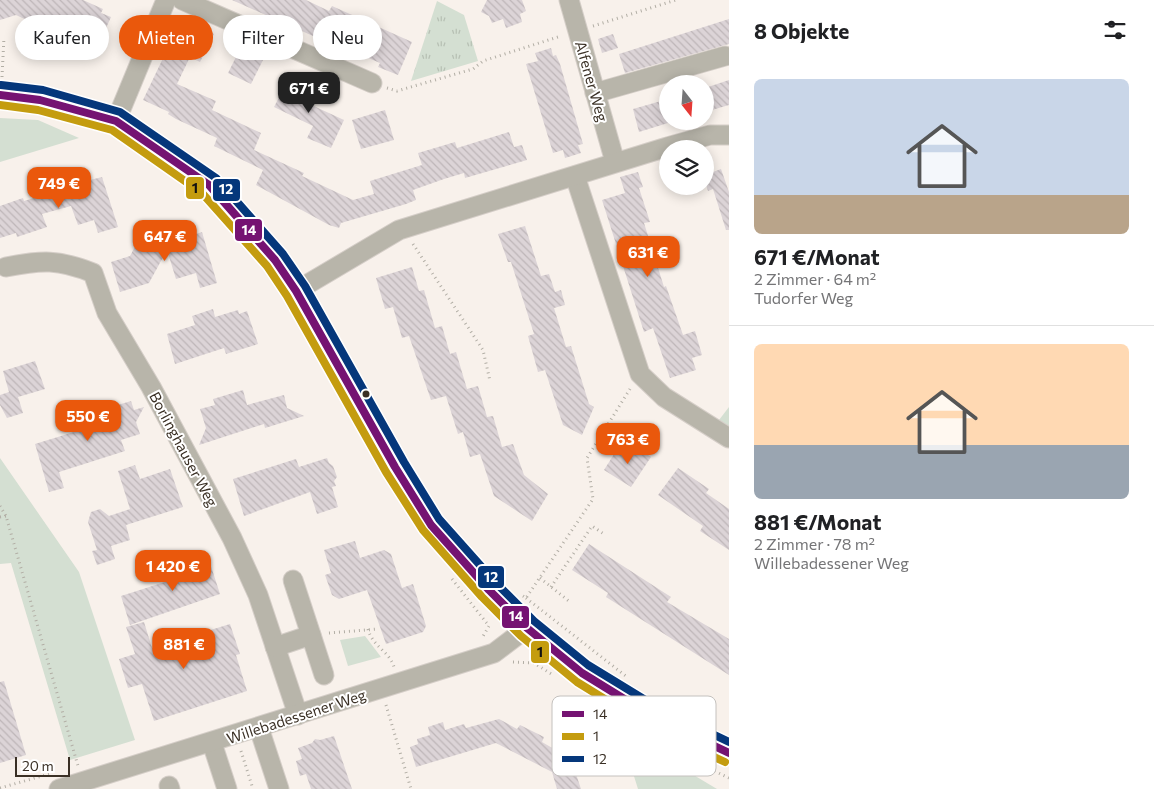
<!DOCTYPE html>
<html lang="de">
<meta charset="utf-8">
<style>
body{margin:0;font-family:Commissioner,sans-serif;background:#f2f2f2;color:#202124;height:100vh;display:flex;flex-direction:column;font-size:19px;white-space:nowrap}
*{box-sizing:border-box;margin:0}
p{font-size:16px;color:#757577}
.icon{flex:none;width:28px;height:28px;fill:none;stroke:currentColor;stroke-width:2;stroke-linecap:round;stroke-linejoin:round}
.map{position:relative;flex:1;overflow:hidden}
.sheet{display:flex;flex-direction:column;background:#fff;width:425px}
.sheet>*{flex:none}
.top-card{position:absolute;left:15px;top:15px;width:475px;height:45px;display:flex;gap:10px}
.needle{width:32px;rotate:163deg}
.fabs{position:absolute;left:659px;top:75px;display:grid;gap:10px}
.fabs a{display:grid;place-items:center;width:55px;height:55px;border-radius:50%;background:#fff;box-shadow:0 2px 12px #0003;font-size:25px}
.scale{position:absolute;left:15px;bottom:12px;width:55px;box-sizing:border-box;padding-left:5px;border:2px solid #3a3025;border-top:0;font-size:14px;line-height:18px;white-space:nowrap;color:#3a3025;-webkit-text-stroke:4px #fff;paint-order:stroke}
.price{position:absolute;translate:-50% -42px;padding:0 11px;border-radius:10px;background:#ea580c;color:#fff;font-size:16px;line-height:32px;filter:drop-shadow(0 1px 2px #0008)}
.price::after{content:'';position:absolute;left:50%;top:30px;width:15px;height:11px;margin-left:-8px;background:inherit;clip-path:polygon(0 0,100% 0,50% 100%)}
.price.current{background:#222;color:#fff}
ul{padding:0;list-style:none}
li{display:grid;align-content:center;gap:10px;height:265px;padding:0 25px}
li+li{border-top:1px solid #e0e0e0}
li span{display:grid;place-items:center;height:155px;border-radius:8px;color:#555}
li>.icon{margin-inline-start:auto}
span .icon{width:90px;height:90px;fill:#fffc;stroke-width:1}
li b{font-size:21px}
h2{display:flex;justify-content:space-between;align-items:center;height:60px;padding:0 25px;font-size:21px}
.pill{padding:0 18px;border-radius:22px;background:#fff;box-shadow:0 2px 12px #0003;font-size:18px;line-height:45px}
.pill.current{background:#ea580c;color:#fff}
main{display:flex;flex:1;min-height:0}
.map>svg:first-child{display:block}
</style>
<main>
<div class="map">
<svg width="729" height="789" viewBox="0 0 729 789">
<defs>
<pattern id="grass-tufts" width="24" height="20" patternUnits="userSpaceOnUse" patternTransform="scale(1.25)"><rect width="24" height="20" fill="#d4dfd2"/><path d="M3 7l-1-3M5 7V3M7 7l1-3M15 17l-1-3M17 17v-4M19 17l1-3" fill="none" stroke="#b7c0b4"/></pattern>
<pattern id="building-back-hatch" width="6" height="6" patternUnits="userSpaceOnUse" patternTransform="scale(1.25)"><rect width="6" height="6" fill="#dcd4d7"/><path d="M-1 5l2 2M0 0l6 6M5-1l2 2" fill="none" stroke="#beb6b8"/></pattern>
</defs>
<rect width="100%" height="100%" fill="#f8f1eb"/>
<polygon fill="url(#grass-tufts)" points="437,1 464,15 478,61 411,81"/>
<g fill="#d4dfd2">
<polygon points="0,118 38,120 79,138 0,162"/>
<polygon points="729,407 729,426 719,420"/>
<polygon points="0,458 79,572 135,740 70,760 11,563 0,564"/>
<polygon points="365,636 381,657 348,666 340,640"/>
<polygon points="620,731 717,789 638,789"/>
</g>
<g fill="url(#building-back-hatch)">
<polygon points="0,0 83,0 103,9 101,13 111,17 97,48 56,29 54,33 16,15 0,20"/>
<polygon points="232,0 306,0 329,11 332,6 412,42 398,75 378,67 380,63 350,50 349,52"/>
<polygon points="487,0 522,0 526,11 520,14 522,22 506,28 503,19 492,23 489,16 481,12"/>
<polygon points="729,19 729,44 625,73 619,54"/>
<polygon points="191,23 214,34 200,62 190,57 177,84 216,101 212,110 261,133 254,150 304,173 302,176 353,200 374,194 370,181 422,165 418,153 455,142 457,148 509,132 514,147 522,145 527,160 465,178 464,173 444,179 413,190 416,200 406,204 341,223 339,228 329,225 256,185 263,170 214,146 217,138 176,119 168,114 169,112 143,100 165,54 173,58"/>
<polygon points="613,34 618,48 602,53 598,39"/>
<polygon points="242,45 265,56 251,84 228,73"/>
<polygon points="551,48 553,56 556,55 560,64 583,144 578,145 581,153 565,158 563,150 553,153 526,64 538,61 535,53"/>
<polygon points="288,80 310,91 305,102 344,120 331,148 307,138 313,126 274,107"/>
<polygon points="729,80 729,105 705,112 705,88"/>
<polygon points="668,99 668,123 639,132 633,109"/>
<polygon points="385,110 394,140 361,149 352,120"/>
<polygon points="721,169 729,192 729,230 726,230 713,189 708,191 705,181 705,175"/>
<polygon points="638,172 643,187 639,188 650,222 644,223 664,287 666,286 683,335 695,331 702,355 692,358 696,370 670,378 653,328 644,332 602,200 625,193 620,177"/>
<polygon points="102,177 118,227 98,233 94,220 78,225 71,206 42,214 47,227 17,237 16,233 0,238 0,206 23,198 24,201 53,192 49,182 76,189 87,185 90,180"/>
<polygon points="525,226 541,276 549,274 555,292 561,290 565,305 554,308 566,347 571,346 589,404 594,407 582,435 563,425 545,370 538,372 528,336 534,334 511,262 508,262 498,234"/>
<polygon points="202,232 217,283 200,288 196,273 176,279 167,250 149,283 120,292 111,262 130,256 137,243 162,236 165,244"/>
<polygon points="412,267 419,291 424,290 435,328 442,326 450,354 456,352 467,389 478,386 487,417 493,416 502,447 513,444 524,475 548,494 532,521 494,496 480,454 470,457 463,432 458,434 446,396 431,400 409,336 402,338 393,307 385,309 376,278"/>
<polygon points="213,309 215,317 238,310 239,314 247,311 258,344 226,354 224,348 175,364 167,334 195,325 192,316"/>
<polygon points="35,361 45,389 18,397 23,413 7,418 0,405 0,395 9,392 3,371"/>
<polygon points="243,390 247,405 284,395 287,408 304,416 265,428 264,424 199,445 206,428 200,409 215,405 213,399"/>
<polygon points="131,401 134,410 144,407 136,422 140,434 121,440 125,451 59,472 64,488 49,492 35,444 87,428 85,421 93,419 91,413"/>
<polygon points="629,443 651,457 631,487 604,470 616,451 622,454"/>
<polygon points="327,458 329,463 333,466 337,477 334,481 336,486 332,487 338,507 317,514 310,492 244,516 233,479 296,459 299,467"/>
<polygon points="135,465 140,479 170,469 183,507 126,525 130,540 111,546 115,559 97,565 92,551 97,550 88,522 91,512 100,509 109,516 130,509 118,471"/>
<polygon points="678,468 709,489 706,493 729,509 729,550 700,531 703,526 658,495"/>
<polygon points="355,541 360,558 384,550 391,554 402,588 413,584 426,626 423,632 386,644 367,590 339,599 332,595 325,575 331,573 324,550"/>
<polygon points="589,544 671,597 667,602 729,639 729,675 606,597 608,593 572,570"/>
<polygon points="208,557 220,594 130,625 121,596 165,582 162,573"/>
<polygon points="144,622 152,648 230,624 240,654 236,655 247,691 154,721 142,684 128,688 119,659 135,654 126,627"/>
<polygon points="4,681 26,755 0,763 0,682"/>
<polygon points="499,719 517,729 520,725 544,737 542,742 571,759 581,789 557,789 552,772 496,743 416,767 410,747 418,744 417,739 430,735 428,727 443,722 445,730 464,724 466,728"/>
<polygon points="334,736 352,789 311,789 306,774 300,776 296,761 302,759 298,748 312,743 315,739 320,740"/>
</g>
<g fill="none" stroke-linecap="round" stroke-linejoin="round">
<defs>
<g id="minor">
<polyline points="182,0 372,83"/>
<polyline points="569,0 615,162"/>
<polyline points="595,93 725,56"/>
<polyline points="0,95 40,100 116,121 209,185 275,260 296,291 395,467 431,525 489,590 527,628 582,673 655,718 729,753"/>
<polyline points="116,121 166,0"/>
<polyline points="575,176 640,374 664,397 729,438"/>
<path d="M6,267C42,260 58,259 93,273L107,313L151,387L232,538L258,595L298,715"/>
<polyline points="296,291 399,230 667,147 710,135 729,135"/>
<polyline points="311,635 324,675"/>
<polyline points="275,647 311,635 293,580"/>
<polyline points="259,728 279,789"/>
<polyline points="212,743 227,789"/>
<polyline points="169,786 170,789"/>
<polyline points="59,789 494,653 527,628"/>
</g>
</defs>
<use href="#minor" stroke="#d5cec8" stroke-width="21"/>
<g stroke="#b2aea5" stroke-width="3" stroke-dasharray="1 4" stroke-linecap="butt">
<polyline points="593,26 676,0"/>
<polyline points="2,77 4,37"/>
<polyline points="387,88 397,91 473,69 483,61 561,36"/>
<polyline points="413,244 483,350 490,381"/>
<polyline points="0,506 6,516 78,766"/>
<polyline points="0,517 6,516"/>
<polyline points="540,578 570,602"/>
<polyline points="452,579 489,626 482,638"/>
<polyline points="551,587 592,526 604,534"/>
<polyline points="523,596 526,598 593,499 587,458 630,389"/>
<polyline points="526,598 627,677"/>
<path d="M368,629C372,646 390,652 394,667"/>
<polyline points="329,633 378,629"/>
<polyline points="513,662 534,663 553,675"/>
<polyline points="386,705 411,789"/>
<polyline points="614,716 649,740 729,778"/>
<polyline points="241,751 253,789"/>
<polyline points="0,788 49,774"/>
</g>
<use href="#minor" stroke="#b8b5aa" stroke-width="19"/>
<defs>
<polyline id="bus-1" points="0,95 40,100 116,121 209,185 275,260 296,291 395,467 431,525 489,590 527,628 582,673 655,718 729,753"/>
<polyline id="bus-2" points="0,105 38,110 112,130 202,193 267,266 287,296 386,472 423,530 482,597 521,636 577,682 650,727 725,762"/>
<polyline id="bus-3" points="1,85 43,90 120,112 216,178 283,254 305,286 404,462 439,519 496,583 534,621 588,665 660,709 729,742"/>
</defs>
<use href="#bus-1" stroke="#fff" stroke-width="11"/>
<use href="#bus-2" stroke="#fff" stroke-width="11"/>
<use href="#bus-3" stroke="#fff" stroke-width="11"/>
<use href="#bus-1" stroke="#751372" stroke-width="8"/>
<use href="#bus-2" stroke="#c49c0f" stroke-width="8"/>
<use href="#bus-3" stroke="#05377b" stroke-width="8"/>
</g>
<circle fill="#3a3025" stroke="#fff" stroke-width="2" cx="366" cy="394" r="4.5"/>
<g text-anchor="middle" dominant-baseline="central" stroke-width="4" stroke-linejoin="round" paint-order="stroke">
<g font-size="15" fill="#3a3025" stroke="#fff">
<text transform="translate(592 81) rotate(74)">Alfener Weg</text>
<text transform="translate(184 449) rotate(62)">Borlinghauser Weg</text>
<text transform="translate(296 716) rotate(-18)">Willebadessener Weg</text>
</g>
</g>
<rect x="552" y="696" width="164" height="80" rx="8" fill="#fff" stroke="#c4c1be" stroke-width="1"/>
<rect x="562" y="711" width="22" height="6" fill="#751372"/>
<rect x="562" y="733" width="22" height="7" fill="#c49c0f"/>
<rect x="562" y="756" width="22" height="6" fill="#05377b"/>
<g font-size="14" fill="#3a3025">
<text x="593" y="719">14</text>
<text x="593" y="741">1</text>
<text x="593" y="764">12</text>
</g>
<g stroke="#fff" stroke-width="2">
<rect x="185" y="176" width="20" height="24" rx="5" fill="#c49c0f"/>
<rect x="212" y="178" width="29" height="24" rx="5" fill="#05377b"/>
<rect x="234" y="218" width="29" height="24" rx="5" fill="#751372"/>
<rect x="477" y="565" width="28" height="24" rx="5" fill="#05377b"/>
<rect x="501" y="605" width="29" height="24" rx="5" fill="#751372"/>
<rect x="530" y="640" width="20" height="24" rx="5" fill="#c49c0f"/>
</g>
<g font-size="14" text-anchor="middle" font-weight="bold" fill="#fff">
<text x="226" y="194">12</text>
<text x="249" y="235">14</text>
<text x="491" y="582">12</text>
<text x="516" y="621">14</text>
</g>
<g font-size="14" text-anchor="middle" font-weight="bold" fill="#111">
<text x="195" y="193">1</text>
<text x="540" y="657">1</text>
</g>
</svg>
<div class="fabs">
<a><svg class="needle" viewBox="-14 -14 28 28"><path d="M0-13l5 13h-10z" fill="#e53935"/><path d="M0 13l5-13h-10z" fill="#757577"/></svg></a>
<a><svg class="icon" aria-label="layers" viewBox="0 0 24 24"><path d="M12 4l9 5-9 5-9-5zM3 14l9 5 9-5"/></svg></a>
</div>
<div class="scale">20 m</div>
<b class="price current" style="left:309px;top:114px">671 €</b>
<b class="price" style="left:59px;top:209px">749 €</b>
<b class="price" style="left:165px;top:262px">647 €</b>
<b class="price" style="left:648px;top:278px">631 €</b>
<b class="price" style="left:88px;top:442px">550 €</b>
<b class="price" style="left:628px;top:465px">763 €</b>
<b class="price" style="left:173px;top:592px">1 420 €</b>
<b class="price" style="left:184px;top:670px">881 €</b>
<div class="top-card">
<a class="pill">Kaufen</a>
<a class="pill current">Mieten</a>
<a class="pill">Filter</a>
<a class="pill">Neu</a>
</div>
</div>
<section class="sheet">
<h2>8 Objekte<svg class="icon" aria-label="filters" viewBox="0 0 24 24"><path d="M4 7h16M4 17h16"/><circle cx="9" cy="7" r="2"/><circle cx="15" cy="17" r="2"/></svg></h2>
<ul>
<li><span style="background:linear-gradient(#c9d6e8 75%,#b9a48a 0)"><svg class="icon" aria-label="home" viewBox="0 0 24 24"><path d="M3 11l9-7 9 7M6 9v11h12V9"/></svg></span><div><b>671 €/Monat</b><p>2 Zimmer · 64 m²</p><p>Tudorfer Weg</p></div></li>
<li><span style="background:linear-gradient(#ffd9b3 65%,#9aa5b1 0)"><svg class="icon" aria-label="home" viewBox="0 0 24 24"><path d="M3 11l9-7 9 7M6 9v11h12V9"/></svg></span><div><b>881 €/Monat</b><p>2 Zimmer · 78 m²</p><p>Willebadessener Weg</p></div></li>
</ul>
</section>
</main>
